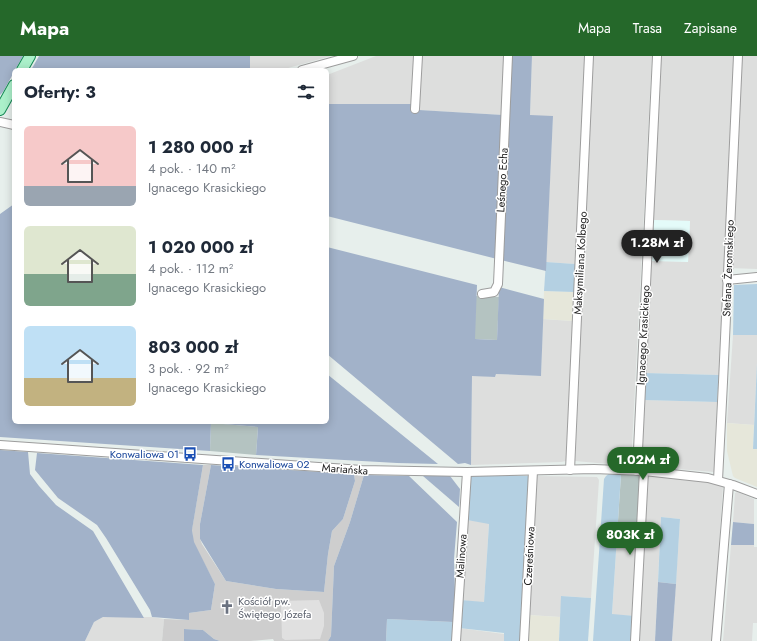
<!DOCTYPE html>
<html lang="pl">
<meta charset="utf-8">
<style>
body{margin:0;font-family:Jost,sans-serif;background:#f2f2f3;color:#1f2937;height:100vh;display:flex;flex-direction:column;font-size:15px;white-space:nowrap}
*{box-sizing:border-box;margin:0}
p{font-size:13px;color:#747a83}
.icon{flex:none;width:22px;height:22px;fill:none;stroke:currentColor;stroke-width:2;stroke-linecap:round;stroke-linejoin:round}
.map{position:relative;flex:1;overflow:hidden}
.details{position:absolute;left:12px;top:12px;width:317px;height:356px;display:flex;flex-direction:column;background:#fff;border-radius:6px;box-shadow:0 2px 10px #0003}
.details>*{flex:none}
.price{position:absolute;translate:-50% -34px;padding:0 9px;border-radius:14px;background:#25682a;color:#fff;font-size:13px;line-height:26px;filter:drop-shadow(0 1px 2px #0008)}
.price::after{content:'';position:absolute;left:50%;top:24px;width:12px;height:9px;margin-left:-6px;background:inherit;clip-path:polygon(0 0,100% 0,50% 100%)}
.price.current{background:#222;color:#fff}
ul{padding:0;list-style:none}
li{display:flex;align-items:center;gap:12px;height:100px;padding:0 12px}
li span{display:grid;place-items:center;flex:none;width:112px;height:80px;border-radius:6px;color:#555}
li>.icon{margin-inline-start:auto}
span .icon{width:48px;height:48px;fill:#fffc;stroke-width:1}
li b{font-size:17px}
h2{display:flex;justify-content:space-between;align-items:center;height:48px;padding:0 12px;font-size:17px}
header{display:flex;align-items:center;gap:24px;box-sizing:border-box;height:56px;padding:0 20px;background:#25682a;color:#fff}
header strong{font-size:19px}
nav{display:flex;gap:22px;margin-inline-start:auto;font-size:14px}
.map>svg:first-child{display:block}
</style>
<header>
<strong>Mapa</strong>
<nav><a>Mapa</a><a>Trasa</a><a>Zapisane</a></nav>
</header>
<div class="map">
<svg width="757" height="585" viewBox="0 0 757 585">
<rect width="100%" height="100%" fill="#e7efec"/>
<g fill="#dddedd">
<polygon points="250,0 331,0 281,14 250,14"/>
<polygon points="376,0 414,0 411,48 327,48 327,19"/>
<polygon points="421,0 505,0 503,59 418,54"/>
<polygon points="532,0 585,0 575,208 546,206 553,60 530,60"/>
<polygon points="592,0 652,0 631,410 575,405"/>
<polygon points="661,0 735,0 719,319 646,317 651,205 688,205 690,165 653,164"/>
<polygon points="740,0 757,0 757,213 730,212"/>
<polygon points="543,263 573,265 566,405 561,406 471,409 472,319 495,321 496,318 541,320"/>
<polygon points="733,279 757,279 757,307 754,369 727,367"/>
<polygon points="643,344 717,346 714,416 640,410"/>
<polygon points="537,420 597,421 599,424 591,542 562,540 560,561 528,559"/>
<polygon points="647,420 682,423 682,424 689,425 689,423 700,424 723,430 713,585 672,585 680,463 661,461 655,585 636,585 645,438 648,436 645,428"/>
<polygon points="737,436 754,443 754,468 733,466 735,437"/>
<polygon points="467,464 489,467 484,547 461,544"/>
<polygon points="617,481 639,482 635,560 612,559"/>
<polygon points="731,489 754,489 754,491 757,491 757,567 753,567 752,585 723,585"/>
<polygon points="103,561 152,561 164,563 162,585 85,585 94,566"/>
<polygon points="459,572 504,578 504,585 459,585"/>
</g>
<g fill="#e6e7da">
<polygon points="544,235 574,236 573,265 543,263"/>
<polygon points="727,367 754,369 753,393 757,393 757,431 735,422 733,420 727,395"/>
<polygon points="528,559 560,561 559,585 527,585"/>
</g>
<polygon fill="#e4fbf9" points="653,164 690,165 688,206 651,205"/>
<polygon fill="#cecece" points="203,409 211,409 200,468 200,483 202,488 226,525 276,533 324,536 328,498 332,475 343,463 355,425 354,418 364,419 350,466 334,510 331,580 328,585 274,585 273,583 250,585 220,585 214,583 203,574 185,573 184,585 162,585 164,563 189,564 189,557 211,554 215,528 193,486 192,473"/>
<g fill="#b4c3c1">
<polygon points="476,240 499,241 497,284 474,283"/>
<polygon points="211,367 258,371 256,399 210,395"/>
<polygon points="621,418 640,419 639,482 617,481"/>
</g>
<g fill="#b4d0e2">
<polygon points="546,206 575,208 574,236 544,235"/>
<polygon points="757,228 757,279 733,279 734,229"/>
<polygon points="757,307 757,393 753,393"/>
<polygon points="645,317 719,319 717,346 643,344"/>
<polygon points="610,417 621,418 612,558 635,560 633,585 593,585 604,423 606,420"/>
<polygon points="492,419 529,420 522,585 504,585 504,577 459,572 461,544 484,546 489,468 467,464 471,420"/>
<polygon points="661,461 680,463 676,528 658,526"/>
<polygon points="561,540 591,542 588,585 559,585"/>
<polygon points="387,563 453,566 452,585 386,585"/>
</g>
<g fill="#a2b2c9">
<polygon points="0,0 23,0 15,14 14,14 14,16 3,36 0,39"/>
<polygon points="39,0 250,0 250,14 31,14"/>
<polygon points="510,0 532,0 530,59 553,60 546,215 501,204"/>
<polygon points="327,48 411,48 419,54 503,59 497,203 327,160"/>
<polygon points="14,148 14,366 327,366 327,318 438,408 397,407 256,399 258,371 211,367 210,395 0,381 0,158"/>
<polygon points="327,191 477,229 475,283 497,284 499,231 544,243 541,320 496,318 495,321 472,320 471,409 465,407 458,408 327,298"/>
<polygon points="0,394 28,396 30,418 39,430 56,449 93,475 144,562 103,561 94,566 85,585 0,585"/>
<polygon points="37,397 203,409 192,474 194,486 215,528 211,554 189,557 189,564 152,561 150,554 106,482 97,469 58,442 35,414"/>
<polygon points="211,409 354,418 355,425 343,463 332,475 328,498 324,536 276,533 226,525 200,483 200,468"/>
<polygon points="364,419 409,420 457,466 454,503 455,536 453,566 387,563 386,585 328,585 331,580 334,510 350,466"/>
<polygon points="423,420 450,420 460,433 459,451"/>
<polygon points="733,466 754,468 754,489 731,489"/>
<polygon points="658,526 676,528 672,585 655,585"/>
<polygon points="184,573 203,574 214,583 220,585 184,585"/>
</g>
<polygon fill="#e0e0e0" points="319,544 324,557 324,570 320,583 285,584 282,582 281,549 279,545"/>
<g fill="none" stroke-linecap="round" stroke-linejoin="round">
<defs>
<g id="minor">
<polyline points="302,14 353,0"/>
<polyline points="415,53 418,0"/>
<polyline points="0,66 14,69"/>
<polyline points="727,224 757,221"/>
<polyline points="482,238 494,236 498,228 508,0"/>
<polyline points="0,389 362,414 467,416 594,413 644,415 708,422 733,429 757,438"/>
<polyline points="570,414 589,0"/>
<polyline points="637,415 657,0"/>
<polyline points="718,424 723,326 738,0"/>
<polyline points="456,585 467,416"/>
<polyline points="524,585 533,415"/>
<polyline points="635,585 644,415"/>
<polyline points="716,585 729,428"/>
</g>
<g id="major">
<polyline points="22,14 30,0"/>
<polyline points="0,54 14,29"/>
</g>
</defs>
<use href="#minor" stroke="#9d9d9d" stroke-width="10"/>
<use href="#major" stroke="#138854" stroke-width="12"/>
<use href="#minor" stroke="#fff" stroke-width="8"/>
<use href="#major" stroke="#abf0ca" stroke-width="10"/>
</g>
<defs>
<symbol id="bus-bare" viewBox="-9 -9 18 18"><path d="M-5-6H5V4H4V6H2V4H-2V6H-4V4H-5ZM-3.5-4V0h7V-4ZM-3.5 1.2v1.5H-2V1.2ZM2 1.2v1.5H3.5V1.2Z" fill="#1a4fb4" stroke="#fff" stroke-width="2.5" paint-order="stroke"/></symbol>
<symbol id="church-bare" viewBox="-9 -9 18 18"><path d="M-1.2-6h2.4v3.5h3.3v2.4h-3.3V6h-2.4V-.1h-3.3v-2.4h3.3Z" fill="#6b7280" stroke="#fff" stroke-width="2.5" paint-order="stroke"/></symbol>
</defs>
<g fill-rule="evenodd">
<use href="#bus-bare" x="180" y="388" width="20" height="20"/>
<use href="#bus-bare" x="218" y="398" width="20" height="20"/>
<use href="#church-bare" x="217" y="541" width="20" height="20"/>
</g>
<g text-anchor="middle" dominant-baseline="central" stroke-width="3" stroke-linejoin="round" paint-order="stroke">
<g font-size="11" fill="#202020" stroke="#fff">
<text transform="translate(502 124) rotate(-87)">Leśnego Echa</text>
<text transform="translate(580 207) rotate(-87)">Maksymiliana Kolbego</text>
<text transform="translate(728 212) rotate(-88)">Stefana Żeromskiego</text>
<text transform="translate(643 279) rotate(-87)">Ignacego Krasickiego</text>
<text transform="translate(345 413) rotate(4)">Mariańska</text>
<text transform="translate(461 500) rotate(-86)">Malinowa</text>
<text transform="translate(529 500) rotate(-87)">Czereśniowa</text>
</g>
<g font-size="11" fill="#164399" stroke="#fff" text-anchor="end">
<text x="179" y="398">Konwaliowa 01</text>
<text x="239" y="408" text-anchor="start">Konwaliowa 02</text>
</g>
<g font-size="11" fill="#5b616d" stroke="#fff" text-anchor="start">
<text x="238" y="545">Kościół pw.<tspan x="238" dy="13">Świętego Józefa</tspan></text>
</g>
</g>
</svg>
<b class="price current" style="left:657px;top:208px">1.28M zł</b>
<b class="price" style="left:643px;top:425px">1.02M zł</b>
<b class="price" style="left:630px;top:500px">803K zł</b>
<section class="details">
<h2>Oferty: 3<svg class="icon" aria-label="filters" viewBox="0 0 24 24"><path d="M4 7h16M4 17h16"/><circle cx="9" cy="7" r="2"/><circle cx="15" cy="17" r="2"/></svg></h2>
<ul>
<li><span style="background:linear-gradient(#f6c9c9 75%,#9aa5b1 0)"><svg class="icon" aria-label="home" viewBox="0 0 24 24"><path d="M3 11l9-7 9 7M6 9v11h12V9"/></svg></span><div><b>1 280 000 zł</b><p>4 pok. · 140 m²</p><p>Ignacego Krasickiego</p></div></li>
<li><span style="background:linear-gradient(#dfe7d0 60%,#7fa58c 0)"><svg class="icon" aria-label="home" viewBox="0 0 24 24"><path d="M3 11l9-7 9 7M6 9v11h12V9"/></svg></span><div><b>1 020 000 zł</b><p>4 pok. · 112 m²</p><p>Ignacego Krasickiego</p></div></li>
<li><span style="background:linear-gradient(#bfe0f5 65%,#c2b280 0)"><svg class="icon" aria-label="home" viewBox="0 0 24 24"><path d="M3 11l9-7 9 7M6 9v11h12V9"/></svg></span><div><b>803 000 zł</b><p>3 pok. · 92 m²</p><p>Ignacego Krasickiego</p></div></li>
</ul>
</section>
</div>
